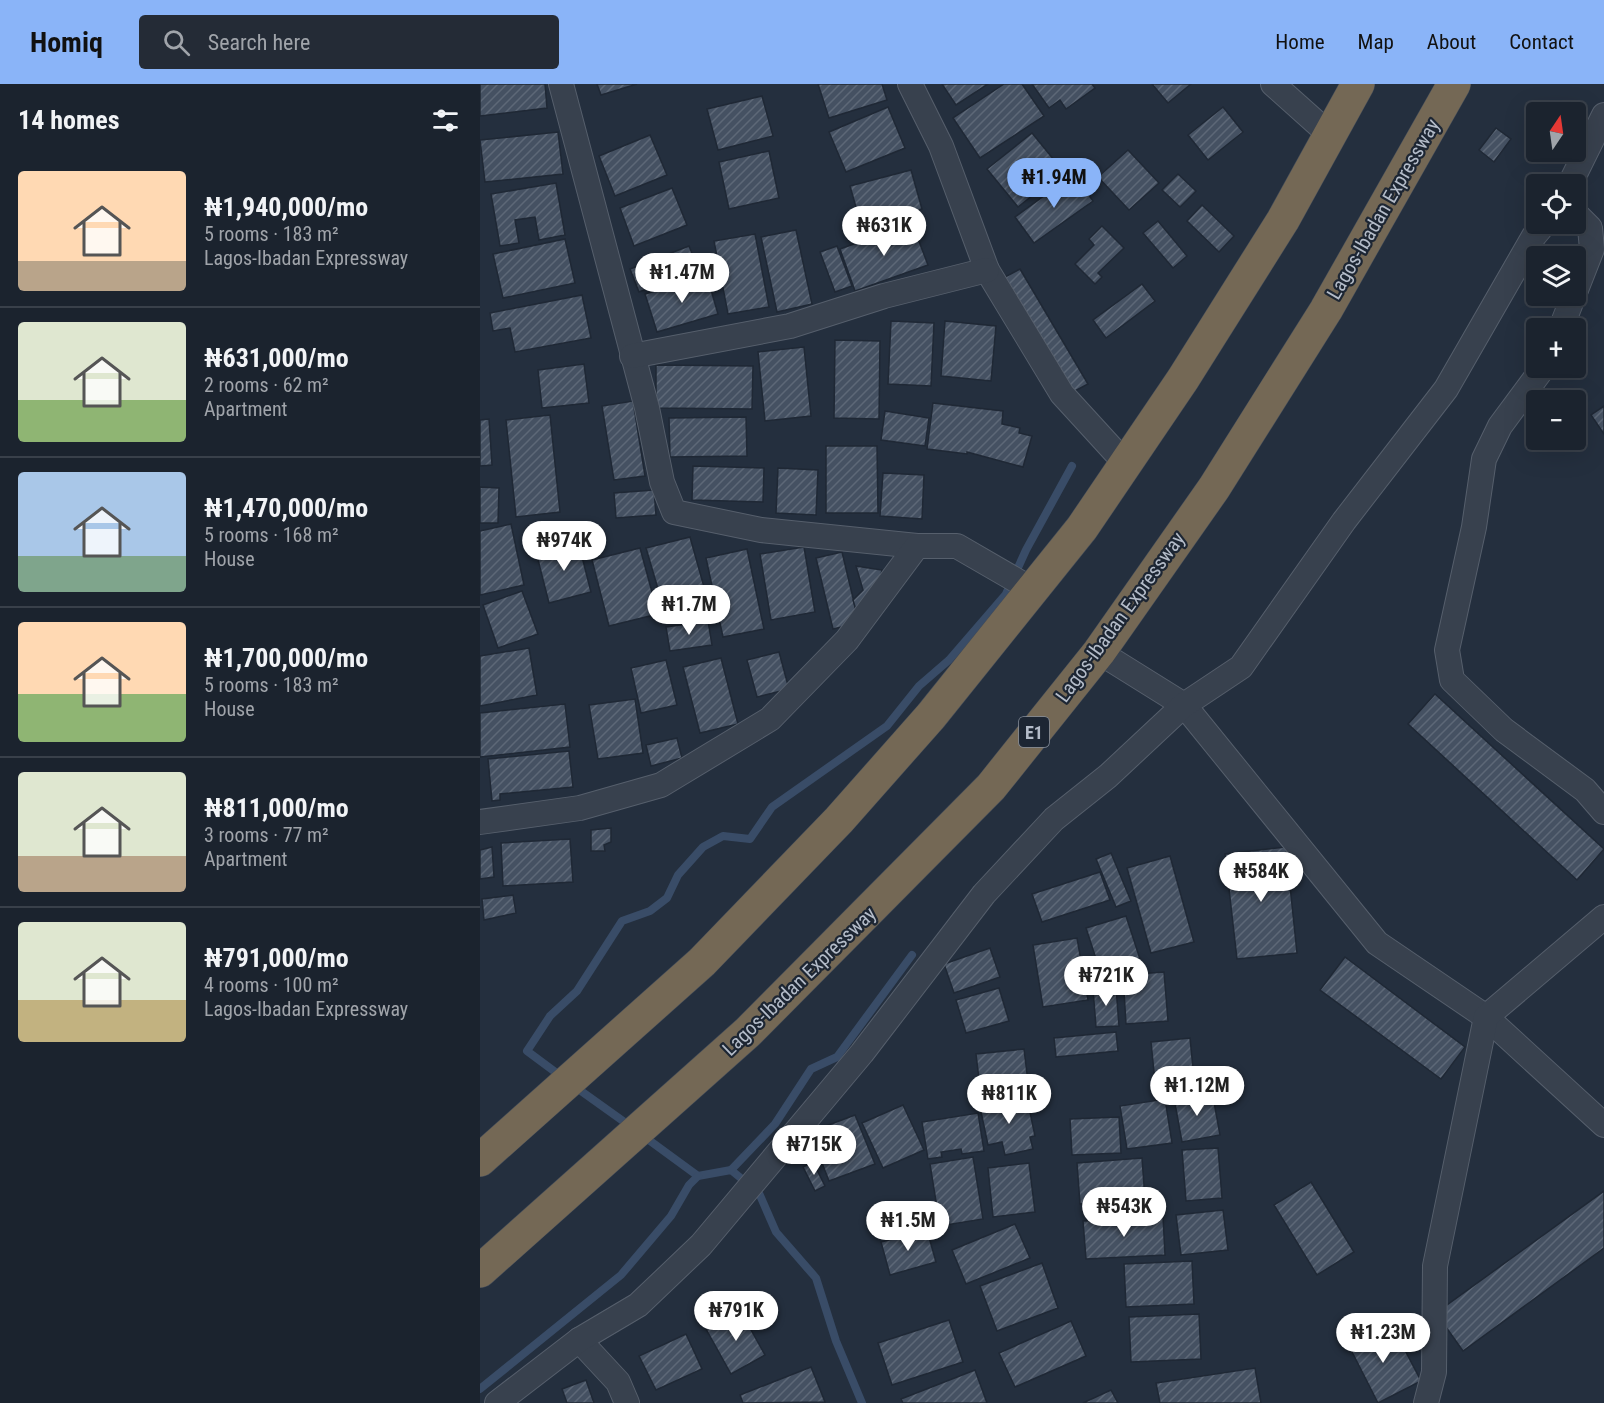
<!DOCTYPE html>
<meta charset="utf-8">
<style>
body{margin:0;font-family:"Roboto Condensed",sans-serif;background:#242b36;color:#f1f3f6;height:100vh;display:flex;flex-direction:column;font-size:22px;white-space:nowrap}
*{box-sizing:border-box;margin:0}
p{font-size:20px;color:#a0a4aa}
.icon{flex:none;width:33px;height:33px;fill:none;stroke:currentColor;stroke-width:2;stroke-linecap:round;stroke-linejoin:round}
.map{position:relative;flex:1;overflow:hidden}
.details{display:flex;flex-direction:column;background:#1b232e;width:480px}
.details>*{flex:none}
.needle{width:39px;rotate:13deg}
.fabs{position:absolute;left:1046px;top:18px;display:grid;gap:12px}
.fabs a{display:grid;place-items:center;width:60px;height:60px;border-radius:6px;background:#1b232e;box-shadow:0 6px 24px #0002,0 0 0 2px #39404a;font-size:30px}
.price{position:absolute;translate:-50% -51px;padding:0 14px;border-radius:21px;background:#fff;color:#222;font-size:20px;line-height:39px;filter:drop-shadow(0 2px 3px #0008)}
.price::after{content:'';position:absolute;left:50%;top:36px;width:18px;height:14px;margin-left:-9px;background:inherit;clip-path:polygon(0 0,100% 0,50% 100%)}
.price.on{background:#8ab4f8;color:#111}
ul{padding:0;list-style:none}
li{display:flex;align-items:center;gap:18px;height:150px;padding:0 18px}
li+li{border-top:2px solid #39404a}
li span{display:grid;place-items:center;flex:none;width:168px;height:120px;border-radius:6px;color:#555}
li>.icon{margin-inline-start:auto}
span .icon{width:72px;height:72px;fill:#fffc;stroke-width:1}
li b{font-size:26px}
h2{display:flex;justify-content:space-between;align-items:center;height:72px;padding:0 18px;font-size:26px}
header{display:flex;align-items:center;gap:36px;box-sizing:border-box;height:84px;padding:0 30px;background:#8ab4f8;color:#111}
header strong{font-size:28px}
nav{display:flex;gap:33px;margin-inline-start:auto;font-size:21px}
.search{width:420px;height:54px;background:#242b36;display:flex;align-items:center;gap:15px;box-sizing:border-box;padding:0 21px;border-radius:6px;color:#a0a4aa;font-size:22px}
main{display:flex;flex:1;min-height:0}
.map>svg:first-child{display:block}
</style>
<header>
<strong>Homiq</strong>
<div class="search"><svg class="icon" aria-label="search" viewBox="0 0 24 24"><circle cx="10" cy="10" r="6"/><path d="M15 15l6 6"/></svg>Search here</div>
<nav><a>Home</a><a>Map</a><a>About</a><a>Contact</a></nav>
</header>
<main>
<section class="details">
<h2>14 homes<svg class="icon" aria-label="filters" viewBox="0 0 24 24"><path d="M4 7h16M4 17h16"/><circle cx="9" cy="7" r="2"/><circle cx="15" cy="17" r="2"/></svg></h2>
<ul>
<li><span style="background:linear-gradient(#ffd9b3 75%,#b9a48a 0)"><svg class="icon" aria-label="home" viewBox="0 0 24 24"><path d="M3 11l9-7 9 7M6 9v11h12V9"/></svg></span><div><b>₦1,940,000/mo</b><p>5 rooms · 183 m²</p><p>Lagos-Ibadan Expressway</p></div></li>
<li><span style="background:linear-gradient(#dfe7d0 65%,#8fb573 0)"><svg class="icon" aria-label="home" viewBox="0 0 24 24"><path d="M3 11l9-7 9 7M6 9v11h12V9"/></svg></span><div><b>₦631,000/mo</b><p>2 rooms · 62 m²</p><p>Apartment</p></div></li>
<li><span style="background:linear-gradient(#a9c7e8 70%,#7fa58c 0)"><svg class="icon" aria-label="home" viewBox="0 0 24 24"><path d="M3 11l9-7 9 7M6 9v11h12V9"/></svg></span><div><b>₦1,470,000/mo</b><p>5 rooms · 168 m²</p><p>House</p></div></li>
<li><span style="background:linear-gradient(#ffd9b3 60%,#8fb573 0)"><svg class="icon" aria-label="home" viewBox="0 0 24 24"><path d="M3 11l9-7 9 7M6 9v11h12V9"/></svg></span><div><b>₦1,700,000/mo</b><p>5 rooms · 183 m²</p><p>House</p></div></li>
<li><span style="background:linear-gradient(#dfe7d0 70%,#b9a48a 0)"><svg class="icon" aria-label="home" viewBox="0 0 24 24"><path d="M3 11l9-7 9 7M6 9v11h12V9"/></svg></span><div><b>₦811,000/mo</b><p>3 rooms · 77 m²</p><p>Apartment</p></div></li>
<li><span style="background:linear-gradient(#dfe7d0 65%,#c2b280 0)"><svg class="icon" aria-label="home" viewBox="0 0 24 24"><path d="M3 11l9-7 9 7M6 9v11h12V9"/></svg></span><div><b>₦791,000/mo</b><p>4 rooms · 100 m²</p><p>Lagos-Ibadan Expressway</p></div></li>
</ul>
</section>
<div class="map">
<svg width="1124" height="1319" viewBox="0 0 1124 1319">
<defs>
<pattern id="building-hatch" width="6" height="6" patternUnits="userSpaceOnUse" patternTransform="scale(1.5)"><rect width="6" height="6" fill="#455162"/><path d="M-1 1l2-2M0 6l6-6M5 7l2-2" fill="none" stroke="#5d6877"/></pattern>
</defs>
<rect width="100%" height="100%" fill="#242f3e"/>
<g fill="none" stroke-linecap="round" stroke-linejoin="round">
<g stroke="#394c67" stroke-width="8">
<polyline points="82,993 47,967 70,932 97,907 142,837 170,827 187,814 198,791 223,763 243,752 270,755 292,723 407,642 439,602 469,576 526,510 546,466 592,382"/>
<polyline points="94,1002 150,1042"/>
<polyline points="162,1051 218,1092 251,1086 279,1109 296,1148 336,1194 356,1257 382,1319"/>
<polyline points="251,1086 295,1040 331,985 357,973 432,871"/>
<polyline points="0,1305 141,1191 191,1132 209,1101 218,1092"/>
</g>
</g>
<g fill="url(#building-hatch)" stroke="#1f2835" stroke-width="1.5">
<polygon points="0,0 65,0 67,24 0,32"/>
<polygon points="117,0 157,0 121,11"/>
<polygon points="338,0 402,0 407,16 349,34"/>
<polygon points="462,0 508,0 476,21"/>
<polygon points="524,0 542,0 564,32 500,74 473,34"/>
<polygon points="552,0 612,0 615,4 586,25 580,16 569,24"/>
<polygon points="672,0 711,0 688,19"/>
<polygon points="282,12 293,52 238,66 227,25"/>
<polygon points="408,23 425,64 366,88 349,48"/>
<polygon points="743,23 763,48 728,76 708,51"/>
<polygon points="1016,44 1031,55 1014,78 999,66"/>
<polygon points="78,48 83,90 5,98 0,56"/>
<polygon points="552,49 583,87 538,123 507,85"/>
<polygon points="170,51 187,91 135,112 119,72"/>
<polygon points="648,66 679,99 649,126 618,93"/>
<polygon points="289,67 299,114 249,125 239,78"/>
<polygon points="431,86 442,125 381,141 370,102"/>
<polygon points="594,90 613,117 554,159 535,133"/>
<polygon points="698,90 716,107 700,123 682,106"/>
<polygon points="76,99 85,151 59,156 55,133 35,136 39,159 20,162 11,110"/>
<polygon points="192,104 207,141 154,162 140,124"/>
<polygon points="722,121 754,152 739,168 707,137"/>
<polygon points="678,137 707,172 693,184 663,149"/>
<polygon points="432,139 448,181 375,207 360,165"/>
<polygon points="622,142 644,164 618,189 622,193 615,200 595,180 614,161 609,155"/>
<polygon points="316,146 332,220 297,228 281,153"/>
<polygon points="275,150 289,223 248,230 234,157"/>
<polygon points="85,155 95,199 23,214 13,170"/>
<polygon points="209,162 218,184 159,208 150,185"/>
<polygon points="357,162 372,202 355,208 340,168"/>
<polygon points="540,185 608,300 593,308 525,193"/>
<polygon points="227,192 238,230 177,248 165,210"/>
<polygon points="662,200 675,217 626,254 613,236"/>
<polygon points="102,211 111,254 35,268 30,244 13,247 10,229"/>
<polygon points="411,237 454,239 451,302 408,300"/>
<polygon points="465,237 516,242 511,297 461,292"/>
<polygon points="355,256 400,257 399,335 354,334"/>
<polygon points="324,263 331,332 285,337 278,268"/>
<polygon points="104,280 109,319 62,324 58,286"/>
<polygon points="176,281 273,282 272,325 176,324"/>
<polygon points="153,317 165,392 134,396 122,322"/>
<polygon points="453,319 523,327 522,340 540,344 539,349 552,352 543,383 487,368 487,370 447,365"/>
<polygon points="1124,322 1124,350 1111,331"/>
<polygon points="405,327 449,334 445,362 401,356"/>
<polygon points="70,331 80,428 36,433 26,336"/>
<polygon points="266,333 267,372 190,373 189,334"/>
<polygon points="9,335 12,381 0,382 0,336"/>
<polygon points="346,362 397,362 398,429 346,429"/>
<polygon points="213,382 284,384 283,418 212,416"/>
<polygon points="298,384 338,386 336,431 296,429"/>
<polygon points="403,389 444,391 442,435 400,432"/>
<polygon points="0,403 19,404 18,439 0,439"/>
<polygon points="174,406 176,431 136,434 134,409"/>
<polygon points="31,440 44,501 0,511 0,447"/>
<polygon points="210,453 226,510 183,522 166,464"/>
<polygon points="98,457 111,508 69,519 56,468"/>
<polygon points="324,463 335,528 291,536 280,470"/>
<polygon points="160,464 178,530 129,542 112,476"/>
<polygon points="267,465 284,545 243,553 226,474"/>
<polygon points="362,468 379,539 353,545 336,474"/>
<polygon points="376,482 402,486 397,510 378,533 373,516 383,506"/>
<polygon points="42,507 58,550 18,564 3,521"/>
<polygon points="228,537 232,561 190,567 186,543"/>
<polygon points="49,564 57,611 0,622 0,572"/>
<polygon points="299,568 309,605 277,613 267,576"/>
<polygon points="241,574 258,640 220,649 203,583"/>
<polygon points="186,576 197,621 161,629 151,584"/>
<polygon points="955,610 1124,765 1097,796 928,640"/>
<polygon points="155,615 163,669 118,675 109,621"/>
<polygon points="85,620 90,663 0,673 0,629"/>
<polygon points="197,654 202,674 171,682 166,661"/>
<polygon points="89,667 93,703 20,710 20,716 12,717 8,675"/>
<polygon points="131,744 131,758 124,761 125,767 111,767 111,746"/>
<polygon points="90,755 93,798 23,802 21,759"/>
<polygon points="12,763 14,793 0,795 0,766"/>
<polygon points="806,763 817,869 757,875 745,770"/>
<polygon points="631,769 651,817 636,823 616,775"/>
<polygon points="690,772 714,858 671,869 647,784"/>
<polygon points="620,788 630,816 562,838 552,810"/>
<polygon points="33,811 36,829 4,836 2,815"/>
<polygon points="646,832 660,875 620,887 606,844"/>
<polygon points="597,854 608,916 563,923 553,861"/>
<polygon points="510,864 520,893 474,909 464,880"/>
<polygon points="865,873 985,963 961,995 840,906"/>
<polygon points="684,888 688,937 646,940 643,891"/>
<polygon points="636,903 639,942 616,943 613,905"/>
<polygon points="519,904 529,937 486,949 476,916"/>
<polygon points="636,948 638,967 576,973 574,954"/>
<polygon points="710,954 714,994 675,998 671,958"/>
<polygon points="544,965 549,1006 501,1012 496,970"/>
<polygon points="732,1007 740,1051 702,1058 694,1014"/>
<polygon points="547,1014 555,1052 550,1053 553,1065 525,1071 522,1058 508,1061 500,1023"/>
<polygon points="685,1015 692,1059 647,1065 640,1022"/>
<polygon points="423,1021 444,1066 403,1084 382,1039"/>
<polygon points="498,1029 504,1067 482,1070 481,1065 461,1068 462,1073 448,1075 442,1038"/>
<polygon points="375,1031 395,1080 349,1097 330,1048"/>
<polygon points="639,1033 641,1069 592,1071 590,1035"/>
<polygon points="738,1064 742,1114 706,1117 702,1066"/>
<polygon points="493,1073 503,1135 460,1142 450,1080"/>
<polygon points="662,1074 665,1115 600,1120 597,1079"/>
<polygon points="333,1078 345,1102 335,1107 323,1083"/>
<polygon points="549,1079 555,1128 513,1133 508,1084"/>
<polygon points="831,1098 874,1168 837,1191 794,1121"/>
<polygon points="1124,1107 1124,1164 983,1267 956,1229"/>
<polygon points="743,1126 748,1166 701,1171 696,1131"/>
<polygon points="683,1132 685,1171 606,1175 603,1137"/>
<polygon points="535,1140 550,1174 486,1200 472,1166"/>
<polygon points="447,1146 456,1178 410,1191 401,1158"/>
<polygon points="712,1177 714,1220 646,1223 644,1180"/>
<polygon points="562,1179 578,1224 517,1247 500,1202"/>
<polygon points="260,1226 285,1271 251,1290 226,1245"/>
<polygon points="719,1230 721,1275 651,1278 649,1233"/>
<polygon points="469,1236 483,1278 412,1301 398,1259"/>
<polygon points="591,1237 606,1272 535,1303 519,1269"/>
<polygon points="892,1243 898,1257 916,1249 941,1297 898,1319 866,1256"/>
<polygon points="206,1250 222,1285 176,1306 159,1272"/>
<polygon points="331,1283 345,1318 263,1319 260,1311"/>
<polygon points="775,1284 781,1319 680,1319 676,1299"/>
<polygon points="495,1286 507,1319 423,1319 421,1315"/>
<polygon points="106,1296 114,1319 87,1319 82,1305"/>
<polygon points="631,1306 638,1319 603,1319"/>
</g>
<g fill="none" stroke-linecap="round" stroke-linejoin="round">
<defs>
<g id="street">
<polyline points="81,0 167,324 182,398 194,428 281,446 437,462"/>
<polyline points="430,0 461,62 507,186 582,310 646,380"/>
<polyline points="793,0 850,51"/>
<polyline points="1090,100 1124,31"/>
<polyline points="1081,244 1112,165 1110,144 1095,129"/>
<polyline points="152,272 310,242 404,212 507,186"/>
<polyline points="1063,284 1020,342 1004,375 994,443 967,566 972,596 1024,646 1105,706 1124,728"/>
<polyline points="619,568 704,621 897,859 1006,933 1124,1041"/>
<polyline points="0,738 100,724 181,701 290,635 367,556 437,462 477,462 553,506"/>
<polyline points="99,1256 138,1298 147,1319"/>
<polyline points="17,1319 99,1256 158,1221 221,1161 382,969 504,810 574,735 628,692 704,621 761,583 864,437 966,305 1054,152 1064,140"/>
<polyline points="946,1319 954,1288 955,1182 1006,933 1124,833"/>
</g>
<g id="highway">
<polyline points="0,1076 222,878 359,736 451,632 602,444 703,295 803,136 878,0"/>
<polyline points="0,1187 268,948 511,703 619,568 734,404 846,226 974,0"/>
</g>
</defs>
<use href="#street" stroke="#565f6c" stroke-width="26"/>
<use href="#highway" stroke="#434c59" stroke-width="34"/>
<use href="#street" stroke="#38414e" stroke-width="24"/>
<use href="#highway" stroke="#746855" stroke-width="33"/>
</g>
<g text-anchor="middle" dominant-baseline="central" stroke-width="4.5" stroke-linejoin="round" paint-order="stroke">
<rect fill="#1d2633" stroke="#878f9c" stroke-width="1.5" x="539" y="633" width="30" height="30" rx="4.5"/>
<g font-size="18" font-weight="bold" fill="#b4bcc9">
<text x="554" y="648">E1</text>
</g>
<g font-size="20" fill="#b4bcc9" stroke="#1d2633">
<text transform="translate(903 125) rotate(-60)">Lagos-Ibadan Expressway</text>
<text transform="translate(640 533) rotate(-54)">Lagos-Ibadan Expressway</text>
<text transform="translate(319 897) rotate(-44)">Lagos-Ibadan Expressway</text>
</g>
</g>
</svg>
<div class="fabs">
<a><svg class="needle" viewBox="-14 -14 28 28"><path d="M0-13l5 13h-10z" fill="#e53935"/><path d="M0 13l5-13h-10z" fill="#a0a4aa"/></svg></a>
<a><svg class="icon" aria-label="locate" viewBox="0 0 24 24"><circle cx="12" cy="12" r="6"/><path d="M12 2v4M12 18v4M2 12h4M18 12h4"/></svg></a>
<a><svg class="icon" aria-label="layers" viewBox="0 0 24 24"><path d="M12 4l9 5-9 5-9-5zM3 14l9 5 9-5"/></svg></a>
<a>+</a>
<a>−</a>
</div>
<b class="price on" style="left:574px;top:125px">₦1.94M</b>
<b class="price" style="left:404px;top:173px">₦631K</b>
<b class="price" style="left:202px;top:220px">₦1.47M</b>
<b class="price" style="left:84px;top:488px">₦974K</b>
<b class="price" style="left:209px;top:552px">₦1.7M</b>
<b class="price" style="left:781px;top:819px">₦584K</b>
<b class="price" style="left:626px;top:923px">₦721K</b>
<b class="price" style="left:717px;top:1033px">₦1.12M</b>
<b class="price" style="left:529px;top:1041px">₦811K</b>
<b class="price" style="left:334px;top:1092px">₦715K</b>
<b class="price" style="left:644px;top:1154px">₦543K</b>
<b class="price" style="left:428px;top:1168px">₦1.5M</b>
<b class="price" style="left:256px;top:1258px">₦791K</b>
<b class="price" style="left:903px;top:1280px">₦1.23M</b>
</div>
</main>
